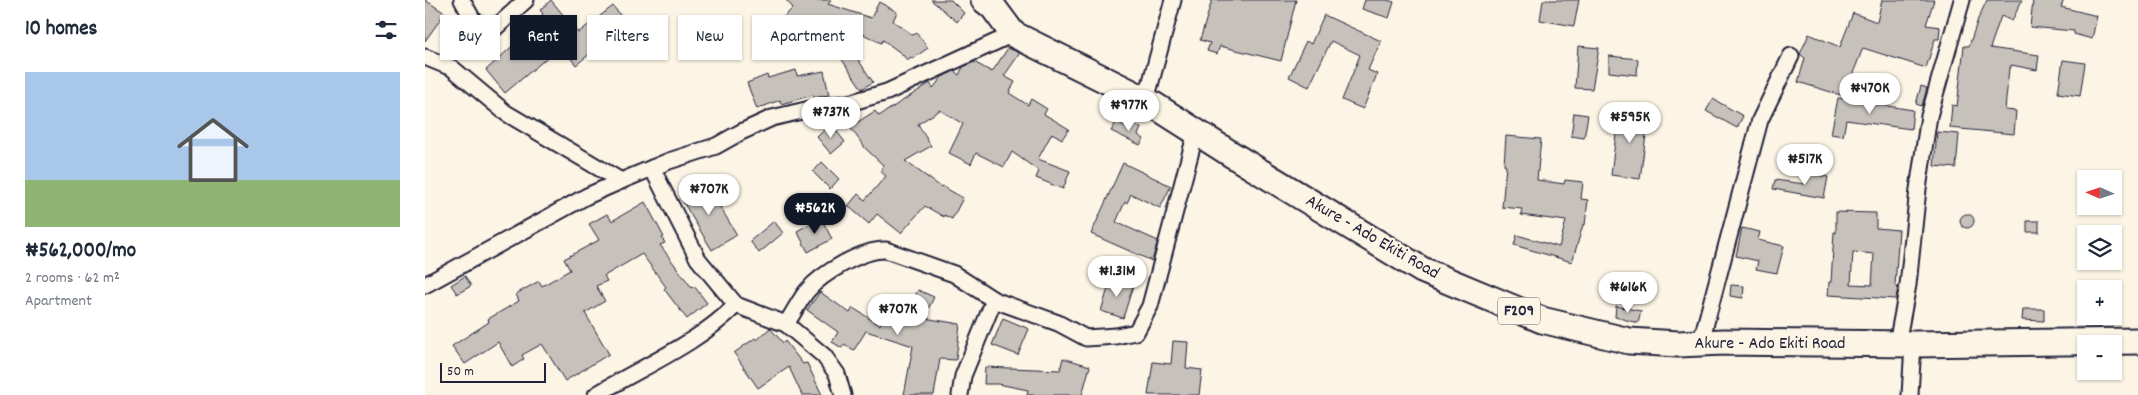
<!DOCTYPE html>
<meta charset="utf-8">
<style>
body{margin:0;font-family:Dekko,sans-serif;background:#f2f2f3;color:#1f2937;height:100vh;display:flex;flex-direction:column;font-size:19px;white-space:nowrap}
*{box-sizing:border-box;margin:0}
p{font-size:16px;color:#747a83}
.icon{flex:none;width:28px;height:28px;fill:none;stroke:currentColor;stroke-width:2;stroke-linecap:round;stroke-linejoin:round}
.map{position:relative;flex:1;overflow:hidden}
.panel{display:flex;flex-direction:column;background:#fff;width:425px}
.panel>*{flex:none}
.hud{position:absolute;left:15px;top:15px;width:475px;height:45px;display:flex;gap:10px}
.needle{width:32px;rotate:273deg}
.buttons{position:absolute;left:1652px;top:170px;display:grid;gap:10px}
.buttons a{display:grid;place-items:center;width:45px;height:45px;border-radius:0px;background:#fff;box-shadow:0 1px 4px #0004;font-size:25px}
.scale{position:absolute;left:15px;bottom:12px;width:106px;box-sizing:border-box;padding-left:5px;border:2px solid #22223b;border-top:0;font-size:14px;line-height:18px;white-space:nowrap;color:#22223b;-webkit-text-stroke:4px #fcf5e5;paint-order:stroke}
.price{position:absolute;translate:-50% -42px;padding:0 11px;border-radius:18px;background:#fff;color:#222;font-size:16px;line-height:32px;filter:drop-shadow(0 1px 2px #0008)}
.price::after{content:'';position:absolute;left:50%;top:30px;width:15px;height:11px;margin-left:-8px;background:inherit;clip-path:polygon(0 0,100% 0,50% 100%)}
.price.selected{background:#111827;color:#fff}
ul{padding:0;list-style:none}
li{display:grid;align-content:center;gap:10px;height:265px;padding:0 25px}
li+li{border-top:1px solid #e0e1e3}
li span{display:grid;place-items:center;height:155px;border-radius:0px;color:#555}
li>.icon{margin-inline-start:auto}
span .icon{width:90px;height:90px;fill:#fffc;stroke-width:1}
li b{font-size:21px}
h2{display:flex;justify-content:space-between;align-items:center;height:60px;padding:0 25px;font-size:21px}
.pill{padding:0 18px;border-radius:0px;background:#fff;box-shadow:0 1px 4px #0004;font-size:18px;line-height:45px}
.pill.selected{background:#111827;color:#fff}
main{display:flex;flex:1;min-height:0}
.map>svg:first-child{display:block}
</style>
<main>
<section class="panel">
<h2>10 homes<svg class="icon" aria-label="filters" viewBox="0 0 24 24"><path d="M4 7h16M4 17h16"/><circle cx="9" cy="7" r="2"/><circle cx="15" cy="17" r="2"/></svg></h2>
<ul>
<li><span style="background:linear-gradient(#a9c7e8 70%,#8fb573 0)"><svg class="icon" aria-label="home" viewBox="0 0 24 24"><path d="M3 11l9-7 9 7M6 9v11h12V9"/></svg></span><div><b>₦562,000/mo</b><p>2 rooms · 62 m²</p><p>Apartment</p></div></li>
</ul>
</section>
<div class="map">
<svg width="1713" height="395" viewBox="0 0 1713 395">
<rect width="100%" height="100%" fill="#fcf5e5"/>
<filter id="ink" filterUnits="userSpaceOnUse"><feTurbulence type="fractalNoise" baseFrequency=".02" numOctaves="2"/><feDisplacementMap in="SourceGraphic" scale="10" xChannelSelector="R" yChannelSelector="G"/><feConvolveMatrix kernelMatrix="1 2 1 2 8 2 1 2 1" color-interpolation-filters="sRGB"/></filter>
<g filter="url(#ink)">
<g fill="#c6c1bb" stroke="#22223b" fill-rule="evenodd">
<polygon points="0,0 20,13 0,41"/>
<polygon points="126,0 153,33 188,6 202,24 151,65 136,46 80,93 61,70 115,21 113,19 118,14 115,10"/>
<polygon points="361,0 406,0 403,4 446,18 454,2 472,12 468,21 488,35 492,33 503,48 487,59 486,57 482,60 477,54 458,40 456,43 430,30 432,28 404,17 394,26 390,20 394,44 378,25 356,46 343,32 368,8"/>
<polygon points="506,0 526,0 539,13 532,22"/>
<polygon points="787,0 871,0 856,61 795,46 792,54 782,51 785,43 775,40"/>
<polygon points="940,0 962,0 969,2 964,18 937,9"/>
<polygon points="1118,0 1154,0 1149,26 1115,20"/>
<polygon points="1457,0 1509,0 1501,25 1515,27 1514,39 1510,39 1501,68 1438,48 1419,96 1373,82 1380,58 1375,54 1384,34 1415,47 1428,13 1452,22"/>
<polygon points="1562,0 1597,0 1587,21 1576,16 1565,48 1614,55 1612,70 1586,65 1586,68 1584,68 1580,110 1591,111 1589,134 1525,128 1527,105 1532,106 1539,46 1544,46 1553,19"/>
<polygon points="1608,0 1639,0 1636,7 1672,16 1667,39 1649,34 1649,31 1605,27"/>
<polygon points="899,15 956,41 943,70 952,74 938,109 917,100 935,55 906,41 884,87 864,77 881,41 886,44"/>
<polygon points="303,20 317,43 299,54 285,31"/>
<polygon points="418,37 448,82 437,89 407,45"/>
<polygon points="1153,46 1174,48 1167,89 1150,88"/>
<polygon points="583,48 595,53 579,76 590,82 584,93 603,105 606,99 622,109 619,114 644,129 637,139 627,133 613,159 645,171 638,189 611,178 614,171 587,152 579,167 551,153 546,164 524,153 538,124 515,110 493,124 506,146 480,161 516,187 517,186 538,198 527,219 519,215 519,217 500,206 476,233 452,214 444,224 423,206 433,194 440,200 461,176 455,171 459,166 440,148 425,127 450,111 454,116 505,83 508,88 517,77 529,71 534,75 538,67 549,62 567,72"/>
<polygon points="1184,56 1213,59 1212,75 1184,72"/>
<polygon points="1638,60 1660,63 1655,96 1633,93"/>
<polygon points="371,70 372,76 399,71 404,95 389,98 388,95 356,104 355,100 332,109 322,83 342,75 343,78"/>
<polygon points="1496,86 1502,88 1497,106 1491,104"/>
<polygon points="1413,98 1488,110 1486,129 1421,120 1418,136 1406,134"/>
<polygon points="1288,99 1318,116 1312,128 1281,111"/>
<polygon points="1194,109 1224,113 1215,179 1186,175"/>
<polygon points="1149,113 1163,115 1159,138 1146,136"/>
<polygon points="692,121 701,127 704,122 716,128 713,135 719,139 715,145 686,131"/>
<polygon points="406,124 420,142 406,154 392,137"/>
<polygon points="1512,132 1534,134 1531,168 1509,166"/>
<polygon points="1081,136 1116,139 1112,180 1139,184 1140,180 1158,182 1156,199 1163,200 1160,225 1158,225 1147,262 1089,245 1092,235 1134,247 1141,221 1096,215 1097,209 1077,207 1081,166 1079,165"/>
<polygon points="397,162 414,179 405,189 388,172"/>
<polygon points="698,163 746,186 735,208 706,194 702,203 700,202 691,222 733,241 727,261 666,234"/>
<polygon points="1382,173 1403,177 1399,198 1348,189 1350,180 1380,184"/>
<polygon points="280,182 312,235 287,250 255,197"/>
<polygon points="387,195 397,207 386,216 376,203"/>
<polygon points="220,202 239,237 237,238 240,243 235,245 267,288 269,286 282,303 262,319 239,289 241,287 217,254 179,276 182,281 171,286 180,301 160,313 184,354 140,381 117,344 97,355 99,359 87,367 73,342 40,364 27,346 64,322 63,319 94,301 91,294 114,281 117,286 145,270 139,259 174,240 164,224 182,214 187,221"/>
<path d="M1411,212L1451,213V228L1474,230L1470,286L1473,287L1471,299L1403,295L1404,282H1406L1409,232L1411,233ZM1428,252L1449,254L1447,285L1426,284Z"/>
<circle cx="1542" cy="221" r="7"/>
<polygon points="396,218 407,239 383,252 372,231"/>
<polygon points="349,221 358,233 334,253 325,241"/>
<rect x="1602" y="221" width="12" height="11"/>
<polygon points="1317,228 1335,232 1333,240 1359,246 1352,273 1331,269 1333,261 1311,256"/>
<polygon points="40,276 46,286 32,294 26,285"/>
<polygon points="686,279 708,286 698,318 676,311"/>
<polygon points="1306,285 1319,286 1318,298 1305,296"/>
<polygon points="493,290 509,297 499,318 535,324 531,360 515,359 509,395 479,395 488,346 441,331 429,350 419,344 417,348 407,342 413,332 382,310 395,292 425,313 428,308 455,325 459,311 480,317"/>
<polygon points="1191,306 1216,311 1213,323 1190,317"/>
<polygon points="1598,309 1619,309 1619,321 1597,320"/>
<polygon points="578,318 604,329 593,355 567,345"/>
<polygon points="345,328 358,343 360,341 378,364 382,363 397,395 377,395 364,367 333,388 309,353 330,338 332,340"/>
<polygon points="748,341 763,342 761,368 777,370 774,395 723,395 728,362 746,364"/>
<polygon points="638,358 665,366 657,395 602,395 603,390 573,384 559,384 560,367 635,370"/>
</g>
<g fill="none" stroke-linecap="round" stroke-linejoin="round">
<defs>
<g id="minor">
<polyline points="37,0 48,20 68,30 101,0"/>
<polyline points="0,57 27,68 81,113 196,181"/>
<polyline points="721,100 748,0"/>
<polyline points="227,168 273,259 311,305 361,324 399,356 412,374 418,395"/>
<polyline points="0,285 162,196 196,181 244,161 291,146 316,132 347,118 385,109 424,103 462,92 588,34"/>
<path d="M361,324C368,314 374,301 382,291C397,273 438,249 461,250L529,274L569,300L633,323L661,338L691,336L711,332L725,306L771,132"/>
<polyline points="1472,344 1483,285 1493,189 1504,116 1537,0"/>
<polyline points="1275,345 1335,120 1366,56"/>
<path d="M171,395C218,366 271,345 311,305"/>
<polyline points="535,395 538,376 569,300"/>
<polyline points="1485,395 1488,344"/>
</g>
<polyline id="primary" points="559,0 568,7 588,34 721,100 806,154 997,270 1117,320 1204,341 1253,344 1299,342 1488,344 1713,341"/>
</defs>
<use href="#minor" stroke="#22223b" stroke-width="19"/>
<use href="#primary" stroke="#22223b" stroke-width="29"/>
<use href="#minor" stroke="#fcf5e5" stroke-width="15"/>
<use href="#primary" stroke="#fcf5e5" stroke-width="25"/>
</g>
</g>
<g text-anchor="middle" dominant-baseline="central" stroke-width="4.5" stroke-linejoin="round" paint-order="stroke">
<rect fill="#fcf5e5" stroke="#63616e" stroke-width="1" x="1073" y="297.5" width="42" height="27" rx="4"/>
<g font-size="16" font-weight="bold" fill="#22223b">
<text x="1094" y="311">F209</text>
</g>
<g font-size="18" fill="#22223b" stroke="#fcf5e5">
<text transform="translate(947 238) rotate(30)">Akure - Ado Ekiti Road</text>
<text x="1345" y="344">Akure - Ado Ekiti Road</text>
</g>
</g>
</svg>
<div class="buttons">
<a><svg class="needle" viewBox="-14 -14 28 28"><path d="M0-13l5 13h-10z" fill="#e53935"/><path d="M0 13l5-13h-10z" fill="#747a83"/></svg></a>
<a><svg class="icon" aria-label="layers" viewBox="0 0 24 24"><path d="M12 4l9 5-9 5-9-5zM3 14l9 5 9-5"/></svg></a>
<a>+</a>
<a>−</a>
</div>
<div class="scale">50 m</div>
<b class="price" style="left:1445px;top:115px">₦470K</b>
<b class="price" style="left:704px;top:132px">₦977K</b>
<b class="price" style="left:406px;top:139px">₦737K</b>
<b class="price" style="left:1205px;top:144px">₦595K</b>
<b class="price" style="left:1380px;top:186px">₦517K</b>
<b class="price" style="left:284px;top:216px">₦707K</b>
<b class="price selected" style="left:390px;top:235px">₦562K</b>
<b class="price" style="left:692px;top:298px">₦1.31M</b>
<b class="price" style="left:1203px;top:314px">₦616K</b>
<b class="price" style="left:473px;top:336px">₦707K</b>
<div class="hud">
<a class="pill">Buy</a>
<a class="pill selected">Rent</a>
<a class="pill">Filters</a>
<a class="pill">New</a>
<a class="pill">Apartment</a>
</div>
</div>
</main>
